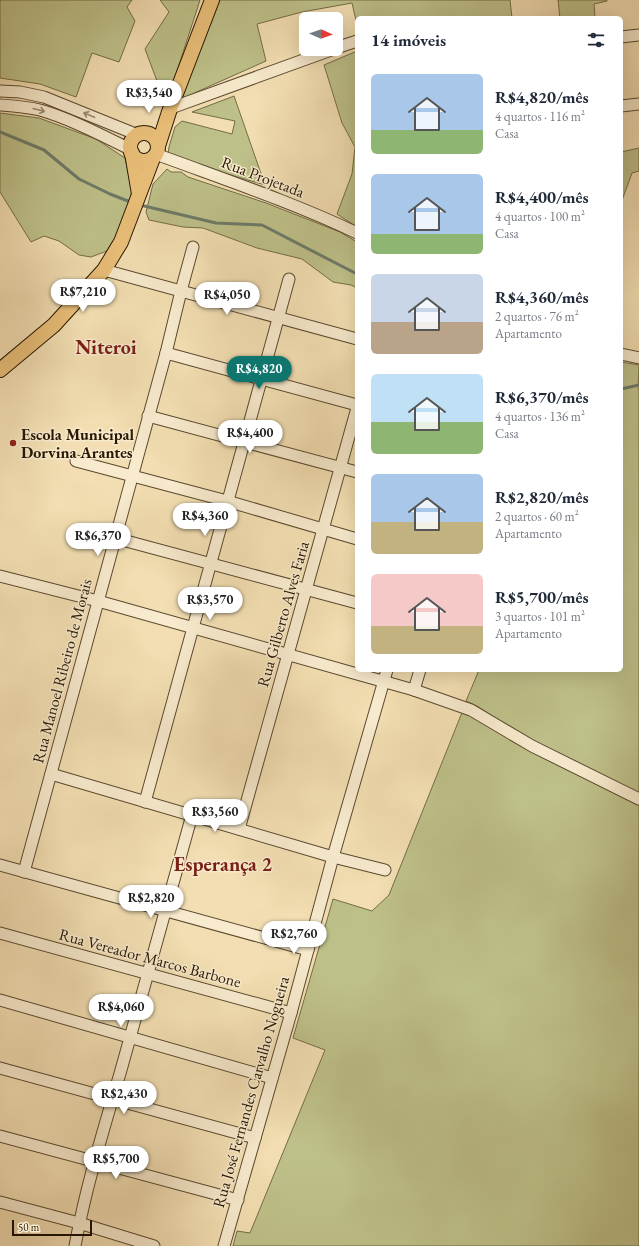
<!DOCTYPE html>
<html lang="pt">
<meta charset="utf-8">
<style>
body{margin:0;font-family:"EB Garamond",serif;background:#f2f2f3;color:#1f2937;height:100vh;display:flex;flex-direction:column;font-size:15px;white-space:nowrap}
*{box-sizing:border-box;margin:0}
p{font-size:13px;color:#747a83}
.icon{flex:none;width:22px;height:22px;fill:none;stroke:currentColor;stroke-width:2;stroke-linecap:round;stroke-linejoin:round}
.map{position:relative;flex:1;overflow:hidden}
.drawer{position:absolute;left:355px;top:16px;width:268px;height:656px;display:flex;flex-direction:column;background:#fff;border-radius:6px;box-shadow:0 4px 16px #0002}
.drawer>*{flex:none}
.needle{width:26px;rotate:92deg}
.fabs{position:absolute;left:299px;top:12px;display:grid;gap:8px}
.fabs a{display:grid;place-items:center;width:44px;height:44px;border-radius:6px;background:#fff;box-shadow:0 4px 16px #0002;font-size:20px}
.scale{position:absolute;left:12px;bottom:10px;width:80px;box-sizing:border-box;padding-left:4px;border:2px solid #291702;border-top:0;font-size:11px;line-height:14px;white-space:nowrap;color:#291702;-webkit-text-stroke:3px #f7eacd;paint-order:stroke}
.price{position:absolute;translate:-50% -34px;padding:0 9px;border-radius:14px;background:#fff;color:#222;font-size:13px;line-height:26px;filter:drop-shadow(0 1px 2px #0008)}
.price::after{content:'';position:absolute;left:50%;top:24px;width:12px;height:9px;margin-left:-6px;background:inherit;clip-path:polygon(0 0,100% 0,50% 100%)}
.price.active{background:#0f766e;color:#fff}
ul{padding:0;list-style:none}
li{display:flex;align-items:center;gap:12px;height:100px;padding:0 16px}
li span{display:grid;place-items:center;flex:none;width:112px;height:80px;border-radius:6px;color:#555}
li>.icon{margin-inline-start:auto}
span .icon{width:48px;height:48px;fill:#fffc;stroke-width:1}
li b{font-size:17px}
h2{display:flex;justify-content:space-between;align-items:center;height:48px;padding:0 16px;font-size:17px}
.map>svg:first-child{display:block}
</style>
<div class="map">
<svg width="639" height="1246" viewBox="0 0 639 1246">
<rect width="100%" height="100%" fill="#f2deb2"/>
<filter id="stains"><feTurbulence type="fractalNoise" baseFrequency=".005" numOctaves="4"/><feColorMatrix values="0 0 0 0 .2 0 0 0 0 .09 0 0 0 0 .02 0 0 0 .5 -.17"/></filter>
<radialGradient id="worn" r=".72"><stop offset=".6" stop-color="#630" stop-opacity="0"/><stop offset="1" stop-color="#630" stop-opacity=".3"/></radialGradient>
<g fill="#bec089" stroke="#746c46">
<polygon points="0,0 132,0 127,7 135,21 119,62 92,53 76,97 40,84 0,78"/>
<polygon points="160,0 200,0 166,105 145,49 169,12"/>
<polygon points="220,0 510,0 512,18 357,18 357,25 352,3 302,12 257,24 266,61 181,99"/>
<polygon points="558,0 607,0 607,1 594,4 595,18 560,18"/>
<polygon points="357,51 357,227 337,214 352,174 355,147 342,123 324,65"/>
<polygon points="234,96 265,185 196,165 168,154 169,147 175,127 182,121 232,134 235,121 192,112"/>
<polygon points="0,113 39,118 96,139 125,158 132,190 125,222 107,251 91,257 79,255 59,241 44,236 31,242 0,192"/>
<polygon points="639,148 639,171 632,173 621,203 621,152"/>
<polygon points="167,169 171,172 181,172 188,177 266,203 340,232 357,242 357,288 351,285 333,282 302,259 257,248 203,228 183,227 149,220 146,212 153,184"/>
<polygon points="621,362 639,365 638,389 639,389 639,795 531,741 477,706 466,701 479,670 621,670"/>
<polygon points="463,710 530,751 639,806 639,1246 233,1246 237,1231 250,1233 325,1050 293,1038 333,899 372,911 389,895"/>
</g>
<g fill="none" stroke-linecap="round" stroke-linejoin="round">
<g stroke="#6d7a67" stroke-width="3">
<polyline points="0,132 44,150 79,179 110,194 133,203"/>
<polyline points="140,205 216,223 262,225 357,274"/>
<polyline points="621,389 639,385"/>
</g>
<defs>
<g id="minor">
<polyline points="621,37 639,35"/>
<polyline points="336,48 357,41"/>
<polyline points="0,91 20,92 44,97 138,135"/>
<path d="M0,105C13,106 27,107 40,110C71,119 101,135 130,149"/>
<polyline points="621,106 639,104"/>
<polyline points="171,108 334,49"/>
<path d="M156,154C223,179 292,202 357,233"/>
<polyline points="104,270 357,339"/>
<polyline points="166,353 357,405"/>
<polyline points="621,354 639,358"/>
<polyline points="148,416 357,472"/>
<polyline points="76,461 227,501 357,539"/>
<polyline points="115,538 357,603"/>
<polyline points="0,576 98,601 414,690 471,710 532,746 639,799"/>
<polyline points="414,690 420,670"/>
<polyline points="51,774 333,857 385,870"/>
<polyline points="145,802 289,279"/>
<polyline points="239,829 357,408"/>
<polyline points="0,865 308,950"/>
<polyline points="24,872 166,353 181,291 193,247"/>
<polyline points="0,933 291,1013"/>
<polyline points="0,1000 272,1078"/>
<polyline points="0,1068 255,1138"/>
<polyline points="0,1136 238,1200"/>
<polyline points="0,1202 79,1223 154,1246"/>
<path d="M75,1246C86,1186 104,1128 121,1070C145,985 169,900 192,815"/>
<polyline points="224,1246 291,1013 333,857 387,670"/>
</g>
<g id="major">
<circle cx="144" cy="147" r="14"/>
<polyline points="158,146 169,112 212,0"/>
<polyline points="132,153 139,194"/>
<polyline points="0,370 54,325 104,270 121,242 153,158"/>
</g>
</defs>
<use href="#minor" stroke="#5b492e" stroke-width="13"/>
<use href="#major" stroke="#291702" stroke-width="16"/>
<use href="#minor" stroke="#f7eacd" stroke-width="11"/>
<use href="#major" stroke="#e9bf79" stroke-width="14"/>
</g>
<defs><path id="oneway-shaft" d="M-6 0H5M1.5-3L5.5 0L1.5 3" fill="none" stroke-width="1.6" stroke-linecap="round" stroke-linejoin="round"/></defs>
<g stroke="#9a8b72">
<use href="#oneway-shaft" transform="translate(39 110) rotate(15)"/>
<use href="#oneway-shaft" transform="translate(89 115) rotate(-157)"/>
</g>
<circle fill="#8f2418" stroke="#f7eacd" stroke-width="1.5" cx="13" cy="443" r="4"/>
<g text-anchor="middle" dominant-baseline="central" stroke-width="3" stroke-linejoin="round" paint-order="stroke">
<g font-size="16" fill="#291702" stroke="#f7eacd">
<text transform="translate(263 177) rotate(21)">Rua Projetada</text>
<text transform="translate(283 614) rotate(-74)">Rua Gilberto Alves Faria</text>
<text transform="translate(62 671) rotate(-75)">Rua Manoel Ribeiro de Morais</text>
<text transform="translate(150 958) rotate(15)">Rua Vereador Marcos Barbone</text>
<text transform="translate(251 1092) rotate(-74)">Rua José Fernandes Carvalho Nogueira</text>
</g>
<g font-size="16" font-weight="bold" fill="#291702" stroke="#f7eacd" text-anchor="start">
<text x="21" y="434">Escola Municipal<tspan x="21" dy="18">Dorvina Arantes</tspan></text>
</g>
<g font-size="20" font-weight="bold" fill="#7a1f14" stroke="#f7eacd">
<text x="106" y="347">Niteroi</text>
<text x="223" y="864">Esperança 2</text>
</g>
</g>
<rect width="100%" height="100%" filter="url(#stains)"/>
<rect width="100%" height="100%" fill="url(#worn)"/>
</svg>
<div class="fabs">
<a><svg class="needle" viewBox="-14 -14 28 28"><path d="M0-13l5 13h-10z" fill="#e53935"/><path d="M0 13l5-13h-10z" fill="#747a83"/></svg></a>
</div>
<div class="scale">50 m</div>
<b class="price" style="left:149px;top:114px">R$3,540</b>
<b class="price" style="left:83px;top:313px">R$7,210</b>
<b class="price" style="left:227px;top:316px">R$4,050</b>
<b class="price active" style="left:259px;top:390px">R$4,820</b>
<b class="price" style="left:250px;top:454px">R$4,400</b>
<b class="price" style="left:205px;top:537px">R$4,360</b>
<b class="price" style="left:98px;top:557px">R$6,370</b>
<b class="price" style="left:210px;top:621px">R$3,570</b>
<b class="price" style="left:215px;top:833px">R$3,560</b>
<b class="price" style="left:151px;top:919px">R$2,820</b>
<b class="price" style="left:294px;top:955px">R$2,760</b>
<b class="price" style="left:121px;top:1028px">R$4,060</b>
<b class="price" style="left:124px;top:1115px">R$2,430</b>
<b class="price" style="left:116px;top:1180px">R$5,700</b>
<section class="drawer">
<h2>14 imóveis<svg class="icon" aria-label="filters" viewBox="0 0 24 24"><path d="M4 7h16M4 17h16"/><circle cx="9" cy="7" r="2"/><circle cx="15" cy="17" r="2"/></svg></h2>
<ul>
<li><span style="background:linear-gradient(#a9c7e8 70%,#8fb573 0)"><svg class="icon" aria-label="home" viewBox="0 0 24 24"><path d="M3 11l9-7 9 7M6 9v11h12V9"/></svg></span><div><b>R$4,820/mês</b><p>4 quartos · 116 m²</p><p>Casa</p></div></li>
<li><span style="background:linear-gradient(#a9c7e8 75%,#8fb573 0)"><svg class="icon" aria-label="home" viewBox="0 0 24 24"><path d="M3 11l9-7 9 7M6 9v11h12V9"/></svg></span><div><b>R$4,400/mês</b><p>4 quartos · 100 m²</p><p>Casa</p></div></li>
<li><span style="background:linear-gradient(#c9d6e8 60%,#b9a48a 0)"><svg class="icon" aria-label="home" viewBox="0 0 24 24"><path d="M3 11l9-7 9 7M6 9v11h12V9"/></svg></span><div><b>R$4,360/mês</b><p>2 quartos · 76 m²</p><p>Apartamento</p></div></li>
<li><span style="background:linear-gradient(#bfe0f5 60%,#8fb573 0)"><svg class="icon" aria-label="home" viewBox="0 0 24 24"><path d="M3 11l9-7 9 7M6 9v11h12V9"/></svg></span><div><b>R$6,370/mês</b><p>4 quartos · 136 m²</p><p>Casa</p></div></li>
<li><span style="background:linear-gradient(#a9c7e8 60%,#c2b280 0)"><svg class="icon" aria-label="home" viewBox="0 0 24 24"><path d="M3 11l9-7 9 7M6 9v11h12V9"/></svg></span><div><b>R$2,820/mês</b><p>2 quartos · 60 m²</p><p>Apartamento</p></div></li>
<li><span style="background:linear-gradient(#f6c9c9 65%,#c2b280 0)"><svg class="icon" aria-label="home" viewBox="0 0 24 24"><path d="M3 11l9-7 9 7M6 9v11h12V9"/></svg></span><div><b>R$5,700/mês</b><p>3 quartos · 101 m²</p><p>Apartamento</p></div></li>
</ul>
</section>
</div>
